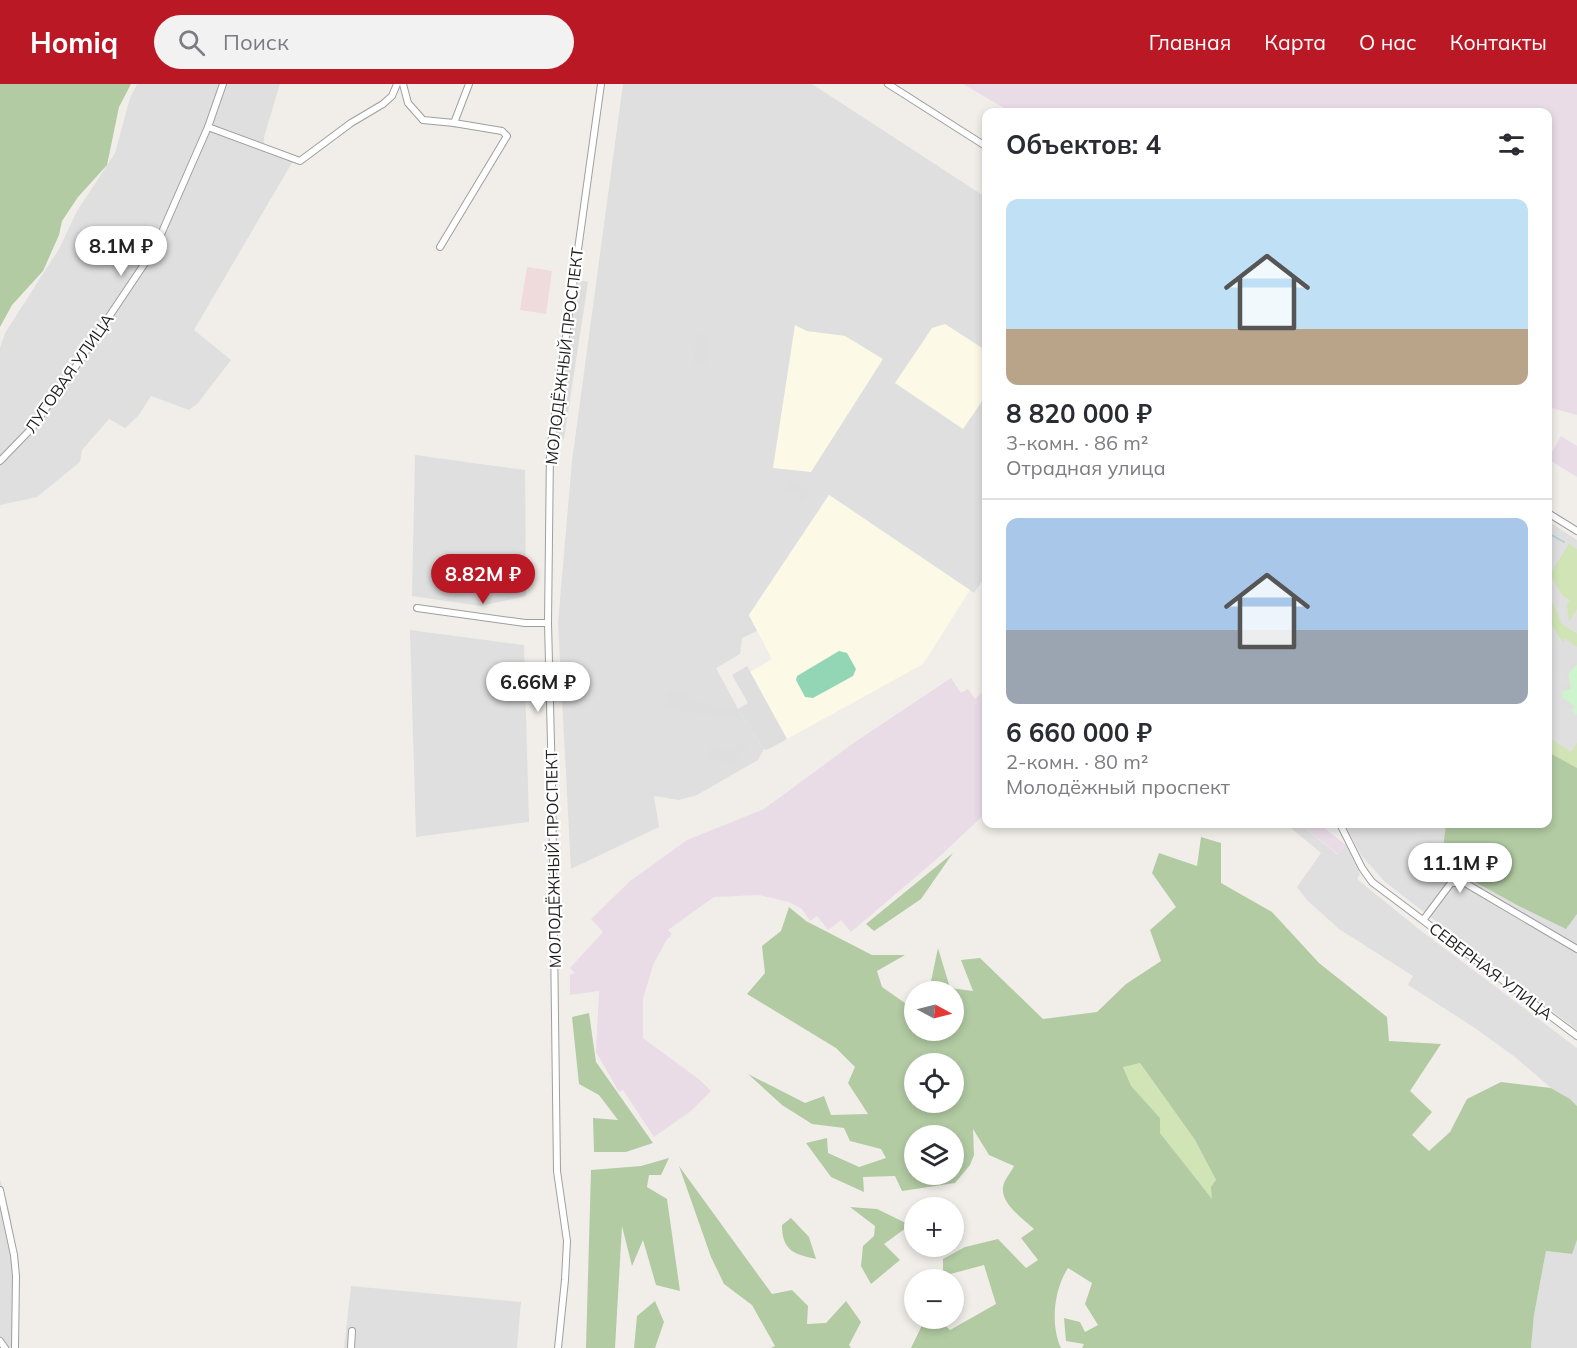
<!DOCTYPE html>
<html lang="ru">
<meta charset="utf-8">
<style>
body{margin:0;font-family:Mulish,sans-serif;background:#f2f2f3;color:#2b2b33;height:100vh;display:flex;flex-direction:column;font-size:22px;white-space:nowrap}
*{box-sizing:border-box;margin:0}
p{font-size:20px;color:#7c7c81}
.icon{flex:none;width:33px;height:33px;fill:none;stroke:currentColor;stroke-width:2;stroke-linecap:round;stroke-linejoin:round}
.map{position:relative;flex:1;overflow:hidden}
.sheet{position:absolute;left:982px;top:24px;width:570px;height:720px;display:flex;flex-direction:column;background:#fff;border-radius:12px;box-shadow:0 3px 9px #0003}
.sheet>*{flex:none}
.needle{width:39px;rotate:97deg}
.controls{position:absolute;left:904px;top:897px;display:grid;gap:12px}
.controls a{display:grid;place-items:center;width:60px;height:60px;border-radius:50%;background:#fff;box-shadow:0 3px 9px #0003;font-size:30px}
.price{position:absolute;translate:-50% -51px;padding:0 14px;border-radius:21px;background:#fff;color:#222;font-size:20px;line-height:39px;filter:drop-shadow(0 2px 3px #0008)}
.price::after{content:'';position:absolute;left:50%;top:36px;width:18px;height:14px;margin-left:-9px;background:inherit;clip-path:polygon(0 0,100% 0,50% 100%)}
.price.selected{background:#bb1825;color:#fff}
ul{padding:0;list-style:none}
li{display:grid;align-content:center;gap:12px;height:318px;padding:0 24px}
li+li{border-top:2px solid #e1e1e2}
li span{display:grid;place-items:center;height:186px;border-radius:12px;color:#555}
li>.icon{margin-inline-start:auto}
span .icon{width:108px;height:108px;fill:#fffc;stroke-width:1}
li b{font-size:26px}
h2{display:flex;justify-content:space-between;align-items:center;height:72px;padding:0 24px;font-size:26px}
header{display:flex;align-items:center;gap:36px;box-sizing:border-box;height:84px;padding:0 30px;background:#bb1825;color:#fff}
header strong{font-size:28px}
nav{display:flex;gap:33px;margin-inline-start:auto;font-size:21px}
.search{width:420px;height:54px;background:#f2f2f3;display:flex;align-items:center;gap:15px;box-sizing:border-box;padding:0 21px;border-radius:33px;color:#7c7c81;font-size:22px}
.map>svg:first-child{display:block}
</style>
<header>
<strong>Homiq</strong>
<div class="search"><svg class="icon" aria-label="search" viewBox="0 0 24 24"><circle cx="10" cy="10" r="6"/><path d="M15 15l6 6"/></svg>Поиск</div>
<nav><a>Главная</a><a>Карта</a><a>О нас</a><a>Контакты</a></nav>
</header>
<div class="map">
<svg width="1577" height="1264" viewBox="0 0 1577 1264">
<rect width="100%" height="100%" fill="#f1eeea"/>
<g fill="#dfdfdf">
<polygon points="137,0 280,0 264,53 264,64 293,77 194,246 231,276 198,319 189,326 151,312 138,332 125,344 109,335 82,366 80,378 37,413 0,421 0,264 5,249 59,165 77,127 115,69 130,14"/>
<polygon points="623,0 812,0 987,114 987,490 974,509 829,411 749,531 757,547 742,554 740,570 716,584 738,625 764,665 758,676 697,711 679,716 654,712 659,743 571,785 558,539 572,377"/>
<polygon points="415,371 525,386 526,512 481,522 412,512"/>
<polygon points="1548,437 1577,456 1577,946 1385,798 1361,771 1345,740 1548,740"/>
<polygon points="410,546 524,561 529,738 416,753"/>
<polygon points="1286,740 1299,740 1338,771 1346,761 1360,790 1357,795 1420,846 1577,964 1577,1022 1570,1015 1551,1004 1515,973 1475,944 1408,901 1413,892 1339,845 1307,816 1297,803 1321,769"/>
<polygon points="0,1095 10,1129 19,1191 19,1264 0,1264"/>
<polygon points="1577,1156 1577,1264 1531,1264 1534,1231 1546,1167 1571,1170"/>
<polygon points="351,1202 521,1218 517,1264 344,1264"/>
</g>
<polygon fill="#efdbdc" points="527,183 552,187 546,230 520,226"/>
<g fill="#e9dce7">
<polygon points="963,0 1577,0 1577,331 1548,323 1548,28 1011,28"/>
<polygon points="1561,352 1577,362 1577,393 1548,375"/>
<polygon points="951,594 961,609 968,605 975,615 987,603 987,728 938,774 851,848 841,836 828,846 817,832 810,837 802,825 789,818 759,811 714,813 668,846 672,850 666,857 653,881 643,915 643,954 700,996 711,1007 691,1027 654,1053 623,1006 619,1008 596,968 599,907 570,911 570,891 575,889 570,884 603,848 591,835 630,797 687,756 764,725 855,658"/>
<polygon points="1299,740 1319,740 1346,761 1339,771"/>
</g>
<g fill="#fcfae7">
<polygon points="945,240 987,267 987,310 963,345 895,299 932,244"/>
<polygon points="795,241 807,247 845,252 883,275 811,388 773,384"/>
<polygon points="829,411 970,506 923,580 787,655 750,588 772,575 749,531"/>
</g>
<g fill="#d0e4b6">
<polygon points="1569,460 1577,465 1577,525 1569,538 1567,521 1570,516 1562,511 1550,490"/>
<path d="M1548,509L1562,540L1577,550V563L1566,555L1563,558C1549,539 1548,532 1548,509Z"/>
<polygon points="1548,653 1571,668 1577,659 1577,684 1548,668"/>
<polygon points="1140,979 1195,1056 1216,1096 1212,1116 1160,1049 1160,1034 1130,1002 1123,982"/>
</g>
<g fill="#b2cba3" fill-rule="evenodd">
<polygon points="0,0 131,0 119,23 107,81 78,113 62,137 59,151 43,187 12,221 0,243"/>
<polygon points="1548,668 1577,684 1577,830 1566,845 1517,821 1466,793 1455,793 1441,781 1446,740 1548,740"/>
<path d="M1201,753L1221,759V799L1272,828L1319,879L1387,933L1389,957L1441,960L1410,1007L1432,1028L1412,1051L1429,1067L1450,1048L1467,1015L1501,998L1551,1004L1570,1015L1577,1022V1156L1572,1170L1546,1167L1534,1231L1531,1264H1082L1084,1260L1066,1257L1064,1234L1080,1238L1085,1248L1098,1241L1085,1220L1092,1199L1068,1184C1054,1205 1050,1241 1061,1264H911L925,1235H938L950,1246L996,1220L984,1181L943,1192V1175L965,1163L998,1155L1026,1184L1038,1176L1021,1154L1034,1145C1023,1134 997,1118 1004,1099C1006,1094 1011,1088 1014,1082L989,1071L973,1045L974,1071L970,1081L955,1099L902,1107L895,1092L863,1093L864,1108L831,1093L806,1059L827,1054L828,1069L859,1083L886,1074L881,1065L850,1057L844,1044L812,1040L782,1021L748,990L805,1019L824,1012L831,1031L868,1030L848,999L855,983L836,964L747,910L765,889L762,862L781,847L789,823L806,837L872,871H905L877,887L882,903L915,926V946H954V908L929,907L938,864L950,904L973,907L961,876L980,874L1043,935L1097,928L1126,900L1161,877L1150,846L1176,823L1152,789L1159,769L1197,782ZM1140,979L1195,1056L1216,1096L1211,1103L1212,1115L1160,1049V1034L1131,1002L1123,983ZM915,980H954V1018H915ZM915,1052H954V1090H915Z"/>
<polygon points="953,769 921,815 874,847 866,840"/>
<polygon points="589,929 596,978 653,1059 626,1068 594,1068 593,1034 618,1036 599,1011 579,1000 572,933"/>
<polygon points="669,1074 661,1091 649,1091 647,1103 667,1115 680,1207 656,1201 643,1156 632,1182 622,1142 615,1264 586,1264 591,1086 641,1082"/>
<polygon points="679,1082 772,1210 792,1206 808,1222 807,1240 826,1239 846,1217 861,1238 849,1261 851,1264 771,1264 775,1262 752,1221 724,1200 711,1173"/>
<polygon points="850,1123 877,1125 910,1141 884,1160 900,1176 871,1200 861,1182 863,1162 874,1152 875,1142"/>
<path d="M791,1134L809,1153L816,1175C794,1170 782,1167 782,1141Z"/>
<polygon points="655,1217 664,1238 655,1264 634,1264 637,1232"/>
</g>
<polygon fill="#cdf4cd" points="1577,580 1577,631 1572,627 1575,622 1563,614 1562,607 1571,605 1568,590"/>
<polygon fill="#92d6b6" points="839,567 847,569 856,585 853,592 813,614 805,613 796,596 797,592"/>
<g fill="#dedede">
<polygon points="578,196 588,198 564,355 555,354"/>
<polygon points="697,249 710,251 706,282 693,281"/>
<polygon points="786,396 795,398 809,407 803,417 799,416 800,411 784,409"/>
<polygon points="1565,555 1577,563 1577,580 1568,590 1571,605 1562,607 1560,600 1567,598 1565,588 1558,589 1554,570"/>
<polygon points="747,582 787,655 767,666 764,665 738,625 748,619 732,591"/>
<polygon points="667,606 685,609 690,616 699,617 703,620 737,625 744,636 664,624"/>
<polygon points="744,658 748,664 737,671 735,679 707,676 709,664 732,667"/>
</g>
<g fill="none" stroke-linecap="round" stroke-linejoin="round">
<polyline stroke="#b0d2d9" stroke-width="2" points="1548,449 1564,458"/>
<defs>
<g id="street">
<polyline points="403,0 408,19 423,36 454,39 502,47 507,52 440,163"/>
<polyline points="888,0 987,63"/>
<polyline points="454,39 469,0"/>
<polyline points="208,43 300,77 351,39 383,20 392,12 397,0"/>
<polyline points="0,377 32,344 76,282 155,164 208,43 223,0"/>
<polyline points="1548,429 1577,447"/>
<polyline points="417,524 525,539 548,539"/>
<polyline points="1340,740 1362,784 1372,798 1577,952"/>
<polyline points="1424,835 1451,799 1465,799 1577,865"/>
<polyline points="0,1106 14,1171 16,1192 15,1264"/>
<polyline points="0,1257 5,1264"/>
<polyline points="351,1264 352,1247"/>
<polyline points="558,1264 565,1196 567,1157 557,1087 552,699 548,539 550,367 601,0"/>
</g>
</defs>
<use href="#street" stroke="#9f9f9f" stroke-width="8"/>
<use href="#street" stroke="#fff" stroke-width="6"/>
</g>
<g text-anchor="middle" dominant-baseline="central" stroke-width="4.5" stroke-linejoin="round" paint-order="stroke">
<g font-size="16" fill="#222" stroke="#fff">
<text transform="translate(564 272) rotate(-83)">МОЛОДЁЖНЫЙ ПРОСПЕКТ</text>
<text transform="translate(69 289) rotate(-55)">ЛУГОВАЯ УЛИЦА</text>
<text transform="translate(553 775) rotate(-91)">МОЛОДЁЖНЫЙ ПРОСПЕКТ</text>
<text transform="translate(1491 887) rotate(37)">СЕВЕРНАЯ УЛИЦА</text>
</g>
</g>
</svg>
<div class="controls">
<a><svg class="needle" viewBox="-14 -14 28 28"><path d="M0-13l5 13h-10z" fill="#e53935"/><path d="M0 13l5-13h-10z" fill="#7c7c81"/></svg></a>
<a><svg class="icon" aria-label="locate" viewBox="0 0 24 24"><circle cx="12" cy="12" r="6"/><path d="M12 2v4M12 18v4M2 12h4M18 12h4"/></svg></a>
<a><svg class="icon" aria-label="layers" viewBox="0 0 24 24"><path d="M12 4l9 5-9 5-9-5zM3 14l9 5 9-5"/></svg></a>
<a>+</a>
<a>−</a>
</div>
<b class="price" style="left:121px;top:193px">8.1M ₽</b>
<b class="price selected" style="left:483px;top:521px">8.82M ₽</b>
<b class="price" style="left:538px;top:629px">6.66M ₽</b>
<b class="price" style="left:1460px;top:810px">11.1M ₽</b>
<section class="sheet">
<h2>Объектов: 4<svg class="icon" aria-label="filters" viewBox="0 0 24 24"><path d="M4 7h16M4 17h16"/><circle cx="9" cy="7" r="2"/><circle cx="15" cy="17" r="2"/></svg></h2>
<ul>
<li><span style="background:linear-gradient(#bfe0f5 70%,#b9a48a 0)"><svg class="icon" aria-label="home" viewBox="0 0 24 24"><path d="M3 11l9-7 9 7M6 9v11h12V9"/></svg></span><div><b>8 820 000 ₽</b><p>3-комн. · 86 m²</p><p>Отрадная улица</p></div></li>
<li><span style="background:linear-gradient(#a9c7e8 60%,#9aa5b1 0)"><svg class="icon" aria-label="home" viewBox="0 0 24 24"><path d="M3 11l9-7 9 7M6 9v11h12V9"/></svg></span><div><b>6 660 000 ₽</b><p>2-комн. · 80 m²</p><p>Молодёжный проспект</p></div></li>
</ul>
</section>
</div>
